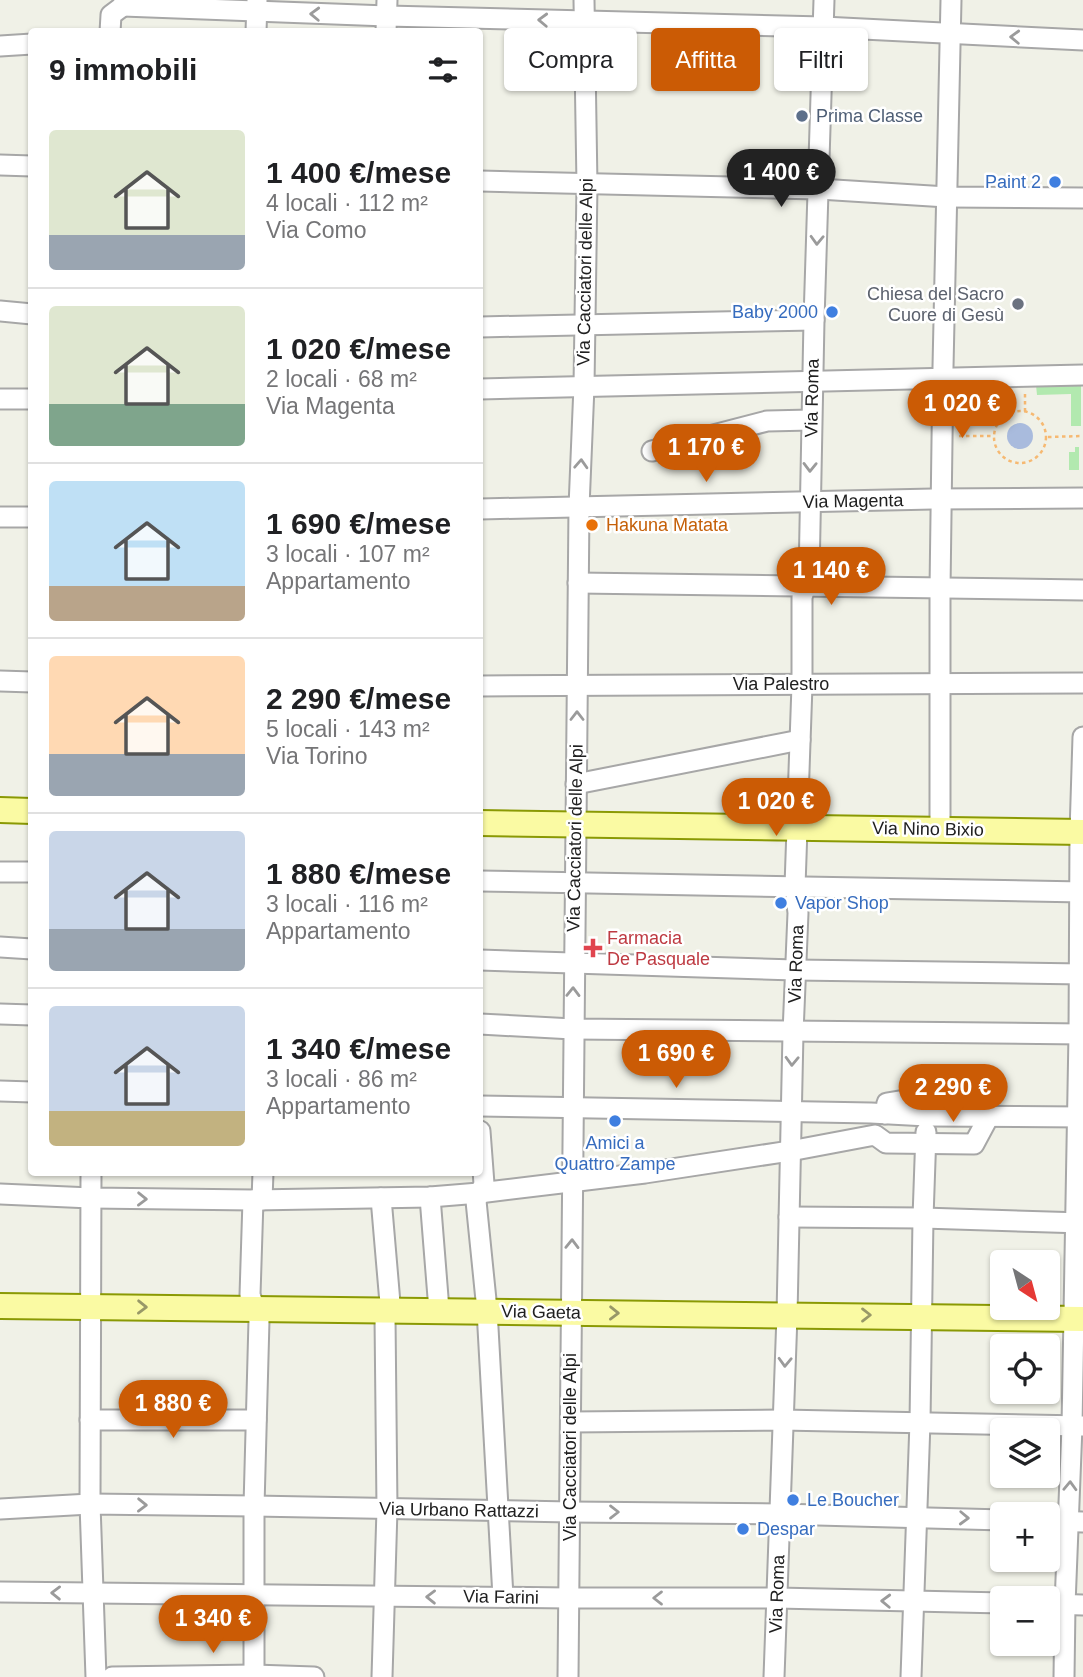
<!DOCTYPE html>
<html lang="it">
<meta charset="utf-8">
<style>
body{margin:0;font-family:Helvetica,sans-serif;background:#f6f6f6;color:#202124;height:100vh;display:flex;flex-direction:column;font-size:26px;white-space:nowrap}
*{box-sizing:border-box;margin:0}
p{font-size:23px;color:#757577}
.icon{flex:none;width:38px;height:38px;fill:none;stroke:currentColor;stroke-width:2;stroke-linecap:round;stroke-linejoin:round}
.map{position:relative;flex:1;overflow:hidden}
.side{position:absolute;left:28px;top:28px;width:455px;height:1148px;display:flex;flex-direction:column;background:#fff;border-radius:7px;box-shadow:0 2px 5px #0004}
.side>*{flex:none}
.guide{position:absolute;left:504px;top:28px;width:472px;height:63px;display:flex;gap:14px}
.needle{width:46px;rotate:144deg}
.buttons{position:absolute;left:990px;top:1250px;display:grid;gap:14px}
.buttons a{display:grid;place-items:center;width:70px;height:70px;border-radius:7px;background:#fff;box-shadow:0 2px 5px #0004;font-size:35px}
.price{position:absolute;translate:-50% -60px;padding:0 16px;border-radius:24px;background:#cb5b05;color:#fff;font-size:23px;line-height:46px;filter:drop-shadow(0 2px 4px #0008)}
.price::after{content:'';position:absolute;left:50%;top:42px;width:21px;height:16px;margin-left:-10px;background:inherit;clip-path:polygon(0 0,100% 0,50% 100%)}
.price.selected{background:#222;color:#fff}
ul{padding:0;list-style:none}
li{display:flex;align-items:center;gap:21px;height:175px;padding:0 21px}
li+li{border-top:2px solid #e0e0e0}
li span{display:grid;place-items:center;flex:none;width:196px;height:140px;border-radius:7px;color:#555}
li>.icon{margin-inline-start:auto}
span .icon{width:84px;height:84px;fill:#fffc;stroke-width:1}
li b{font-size:30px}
h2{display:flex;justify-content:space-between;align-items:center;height:84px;padding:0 21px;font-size:30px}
.chip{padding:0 24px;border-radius:7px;background:#fff;box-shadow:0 2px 5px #0004;font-size:24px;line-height:63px}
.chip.selected{background:#cb5b05;color:#fff}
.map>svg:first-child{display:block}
</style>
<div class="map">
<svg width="1083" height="1677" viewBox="0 0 1083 1677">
<rect width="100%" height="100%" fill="#f0f1e7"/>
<g fill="#b2e9af">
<polygon points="1006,384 1006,393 960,394 960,385"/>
<polygon points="1036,385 1081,385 1081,426 1071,426 1071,394 1037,395"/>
<polygon points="1075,447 1079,447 1079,470 1069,470 1069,452 1075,452"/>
</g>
<circle fill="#a9bbdd" cx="1020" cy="436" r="13"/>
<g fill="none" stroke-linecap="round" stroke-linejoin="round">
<defs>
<g id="minor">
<polyline points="123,6 387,16 823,27 1083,40"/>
<polyline points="110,32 111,15 123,6 124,0"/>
<polyline points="256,32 257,1"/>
<polyline points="386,32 387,0"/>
<polyline points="0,46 32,44"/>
<polyline points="0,165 32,166"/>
<polyline points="480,181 819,189 947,197 1083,198"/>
<polyline points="0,311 32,314"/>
<polyline points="480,327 814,320"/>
<polyline points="480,389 1083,375"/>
<polyline points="0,399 32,399"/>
<polyline points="652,451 767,421 811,420"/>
<polyline points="480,509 933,499 1083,498"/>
<polyline points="0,517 32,517"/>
<polyline points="578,583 1083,590"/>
<polyline points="0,681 32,682"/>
<polyline points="480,686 1083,683"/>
<polyline points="576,784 800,740"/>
<polyline points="940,829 940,589 943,367 951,0"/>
<polyline points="0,872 32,872"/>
<polyline points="480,881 1083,892"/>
<polyline points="0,947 32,949"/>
<polyline points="480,960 795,970 1083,974"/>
<polyline points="0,1014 32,1015"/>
<polyline points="480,1024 573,1029 1083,1034"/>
<polyline points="0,1091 32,1092"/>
<polyline points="480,1106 871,1113 927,1116 1083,1117"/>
<polyline points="480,1131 484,1184 476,1201 487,1310 503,1597"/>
<polyline points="91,1172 90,1504 96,1677"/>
<polyline points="0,1194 91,1198 253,1200 430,1197 479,1193 645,1173 790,1151 875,1135 886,1143 974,1144 989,1116 974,1086 953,1092 887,1103 885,1114"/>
<polyline points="430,1197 439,1310"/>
<polyline points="381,1198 390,1303 385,1317 387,1509 382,1677"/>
<polyline points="253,1200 250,1295 259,1320 254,1506 254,1677"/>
<polyline points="262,1200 263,1172"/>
<polyline points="789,1217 923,1218 1083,1223"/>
<polyline points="90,1420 256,1420"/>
<polyline points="571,1422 782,1420 1083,1426"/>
<polyline points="0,1509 90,1504 254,1506 570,1512 780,1514 1003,1520"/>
<polyline points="1048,1521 1083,1522"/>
<polyline points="0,1592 569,1598 777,1598 1003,1603"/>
<polyline points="1048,1604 1083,1605"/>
<polyline points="112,1677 254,1675 314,1677"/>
<polyline points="568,1677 579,507 584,386 587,185 584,0"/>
<polyline points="774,1677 787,1315 793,1033 798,913 795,886 802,685 802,597 809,577 814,320 824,0"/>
<polyline points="911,1677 920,1422 923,1218 926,1132"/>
<polyline points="1064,1677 1065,1605 1072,1426 1079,1034 1080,832 1083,737"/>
</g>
<g id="major">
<polyline points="0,810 32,811"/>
<polyline points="480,823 1083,832"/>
<polyline points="0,1306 1083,1319"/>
</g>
</defs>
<use href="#minor" stroke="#a7a7a7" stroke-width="23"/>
<use href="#major" stroke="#8a9904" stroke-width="28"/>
<g stroke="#f6b972" stroke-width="2.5" stroke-dasharray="3.5 3.5" stroke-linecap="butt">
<polyline points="1025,394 1025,412"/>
<circle cx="1020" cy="437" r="26"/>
<polyline points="959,436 994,436"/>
<polyline points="1048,437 1083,436"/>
</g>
<use href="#minor" stroke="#fff" stroke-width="19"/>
<use href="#major" stroke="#fafaa3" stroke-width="24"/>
</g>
<defs><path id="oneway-chevron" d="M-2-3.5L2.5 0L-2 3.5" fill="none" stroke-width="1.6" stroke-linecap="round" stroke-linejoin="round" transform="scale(1.75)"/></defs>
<g stroke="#9b9b9b">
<use href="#oneway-chevron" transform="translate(315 14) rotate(-178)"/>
<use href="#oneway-chevron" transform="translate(543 20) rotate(-178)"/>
<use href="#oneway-chevron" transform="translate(1015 37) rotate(-178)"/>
<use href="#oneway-chevron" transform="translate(817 240) rotate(92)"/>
<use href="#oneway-chevron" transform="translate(581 464) rotate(-87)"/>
<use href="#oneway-chevron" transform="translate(810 467) rotate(91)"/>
<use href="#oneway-chevron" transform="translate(577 716) rotate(-90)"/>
<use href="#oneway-chevron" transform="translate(573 992) rotate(-89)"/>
<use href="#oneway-chevron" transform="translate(792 1061) rotate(92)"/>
<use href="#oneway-chevron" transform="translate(142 1199) rotate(1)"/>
<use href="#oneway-chevron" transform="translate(572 1244) rotate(-89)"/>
<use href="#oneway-chevron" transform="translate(785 1362) rotate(92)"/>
<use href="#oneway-chevron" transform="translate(1070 1486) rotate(-88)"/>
<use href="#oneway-chevron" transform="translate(142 1505) rotate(1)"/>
<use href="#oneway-chevron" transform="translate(614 1512)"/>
<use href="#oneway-chevron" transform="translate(964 1518) rotate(2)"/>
<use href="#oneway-chevron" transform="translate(56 1593) rotate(-179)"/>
<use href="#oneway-chevron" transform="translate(431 1597) rotate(-179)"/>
<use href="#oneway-chevron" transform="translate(658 1598) rotate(180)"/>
<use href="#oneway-chevron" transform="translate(886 1601) rotate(-178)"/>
</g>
<g stroke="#989868">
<use href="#oneway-chevron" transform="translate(142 1307) rotate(1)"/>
<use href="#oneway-chevron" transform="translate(614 1313) rotate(1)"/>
<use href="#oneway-chevron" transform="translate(866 1315)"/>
</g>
<circle fill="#5c6f8a" stroke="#fff" stroke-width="2.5" cx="802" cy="116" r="7"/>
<g fill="#3f7fe0" stroke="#fff" stroke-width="2.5">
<circle cx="1055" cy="182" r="7"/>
<circle cx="832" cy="312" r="7"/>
<circle cx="781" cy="903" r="7"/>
<circle cx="615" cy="1121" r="7"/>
<circle cx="793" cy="1500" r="7"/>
<circle cx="743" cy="1529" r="7"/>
</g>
<circle fill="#6b7280" stroke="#fff" stroke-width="2.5" cx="1018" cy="304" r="7"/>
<circle fill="#e8710a" stroke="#fff" stroke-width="2.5" cx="592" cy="525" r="7"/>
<path fill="#e0444e" stroke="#fff" stroke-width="2.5" d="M589.5 937.5h7v7h7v7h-7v7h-7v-7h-7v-7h7z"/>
<g text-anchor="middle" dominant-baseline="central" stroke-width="5" stroke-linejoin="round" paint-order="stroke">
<g font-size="18" fill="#4e5e75" stroke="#fff" text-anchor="start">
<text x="816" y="116">Prima Classe</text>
</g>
<g font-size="18" fill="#366cbe" stroke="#fff" text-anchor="start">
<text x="1041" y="182" text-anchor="end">Paint 2</text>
<text x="818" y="312" text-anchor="end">Baby 2000</text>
<text x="795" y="903">Vapor Shop</text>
<text x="615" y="1143" text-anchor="middle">Amici a<tspan x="615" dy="21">Quattro Zampe</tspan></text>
<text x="807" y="1500">Le Boucher</text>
<text x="757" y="1529">Despar</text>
</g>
<g font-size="18" fill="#202020" stroke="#fff">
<text transform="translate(585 272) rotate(-89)">Via Cacciatori delle Alpi</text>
<text transform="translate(812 398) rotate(-89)">Via Roma</text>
<text transform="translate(853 501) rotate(-1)">Via Magenta</text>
<text x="781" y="684">Via Palestro</text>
<text transform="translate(928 829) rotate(1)">Via Nino Bixio</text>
<text transform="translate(575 838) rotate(-89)">Via Cacciatori delle Alpi</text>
<text transform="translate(796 964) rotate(-88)">Via Roma</text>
<text transform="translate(541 1312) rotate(1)">Via Gaeta</text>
<text transform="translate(570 1447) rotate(-90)">Via Cacciatori delle Alpi</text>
<text transform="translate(459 1510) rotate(1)">Via Urbano Rattazzi</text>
<text transform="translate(777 1594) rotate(-88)">Via Roma</text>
<text transform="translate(501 1597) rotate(1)">Via Farini</text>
</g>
<g font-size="18" fill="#5b616d" stroke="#fff" text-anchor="end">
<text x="1004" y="294">Chiesa del Sacro<tspan x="1004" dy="21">Cuore di Gesù</tspan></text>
</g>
<g font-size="18" fill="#c56008" stroke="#fff" text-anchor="start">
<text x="606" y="525">Hakuna Matata</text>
</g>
<g font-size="18" fill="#be3a42" stroke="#fff" text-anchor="start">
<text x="607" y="938">Farmacia<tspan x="607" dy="21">De Pasquale</tspan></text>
</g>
</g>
</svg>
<div class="buttons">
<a><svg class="needle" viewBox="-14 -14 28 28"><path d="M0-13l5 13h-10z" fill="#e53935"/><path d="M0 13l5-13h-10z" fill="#757577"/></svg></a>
<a><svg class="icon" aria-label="locate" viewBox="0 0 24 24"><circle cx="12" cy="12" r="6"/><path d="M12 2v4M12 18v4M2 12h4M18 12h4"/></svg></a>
<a><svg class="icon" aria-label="layers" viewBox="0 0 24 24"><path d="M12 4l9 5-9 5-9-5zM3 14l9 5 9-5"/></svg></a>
<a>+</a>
<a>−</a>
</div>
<b class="price selected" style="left:781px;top:209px">1 400 €</b>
<b class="price" style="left:962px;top:440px">1 020 €</b>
<b class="price" style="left:706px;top:484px">1 170 €</b>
<b class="price" style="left:831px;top:607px">1 140 €</b>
<b class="price" style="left:776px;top:838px">1 020 €</b>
<b class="price" style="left:676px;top:1090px">1 690 €</b>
<b class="price" style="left:953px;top:1124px">2 290 €</b>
<b class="price" style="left:173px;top:1440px">1 880 €</b>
<b class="price" style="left:213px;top:1655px">1 340 €</b>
<div class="guide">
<a class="chip">Compra</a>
<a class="chip selected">Affitta</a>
<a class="chip">Filtri</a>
</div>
<section class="side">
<h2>9 immobili<svg class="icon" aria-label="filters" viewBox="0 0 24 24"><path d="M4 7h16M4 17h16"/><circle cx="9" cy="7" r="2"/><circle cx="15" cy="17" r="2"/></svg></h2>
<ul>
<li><span style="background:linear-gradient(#dfe7d0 75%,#9aa5b1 0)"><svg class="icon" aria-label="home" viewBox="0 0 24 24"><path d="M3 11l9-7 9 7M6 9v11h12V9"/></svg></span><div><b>1 400 €/mese</b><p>4 locali · 112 m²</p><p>Via Como</p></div></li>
<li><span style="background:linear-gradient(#dfe7d0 70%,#7fa58c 0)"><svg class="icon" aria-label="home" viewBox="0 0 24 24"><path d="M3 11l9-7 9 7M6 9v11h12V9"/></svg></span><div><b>1 020 €/mese</b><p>2 locali · 68 m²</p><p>Via Magenta</p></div></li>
<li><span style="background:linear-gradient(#bfe0f5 75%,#b9a48a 0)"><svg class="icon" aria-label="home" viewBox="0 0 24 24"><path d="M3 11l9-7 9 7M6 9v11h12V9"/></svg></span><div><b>1 690 €/mese</b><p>3 locali · 107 m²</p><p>Appartamento</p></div></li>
<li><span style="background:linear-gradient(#ffd9b3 70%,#9aa5b1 0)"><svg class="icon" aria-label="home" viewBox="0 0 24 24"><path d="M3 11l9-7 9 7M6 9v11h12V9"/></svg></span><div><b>2 290 €/mese</b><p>5 locali · 143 m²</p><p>Via Torino</p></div></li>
<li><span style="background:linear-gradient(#c9d6e8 70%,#9aa5b1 0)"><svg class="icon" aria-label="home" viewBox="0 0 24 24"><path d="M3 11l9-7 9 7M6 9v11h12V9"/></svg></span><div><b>1 880 €/mese</b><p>3 locali · 116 m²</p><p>Appartamento</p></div></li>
<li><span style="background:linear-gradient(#c9d6e8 75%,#c2b280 0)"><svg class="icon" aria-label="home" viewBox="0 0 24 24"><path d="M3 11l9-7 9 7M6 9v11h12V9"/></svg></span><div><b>1 340 €/mese</b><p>3 locali · 86 m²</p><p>Appartamento</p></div></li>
</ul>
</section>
</div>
